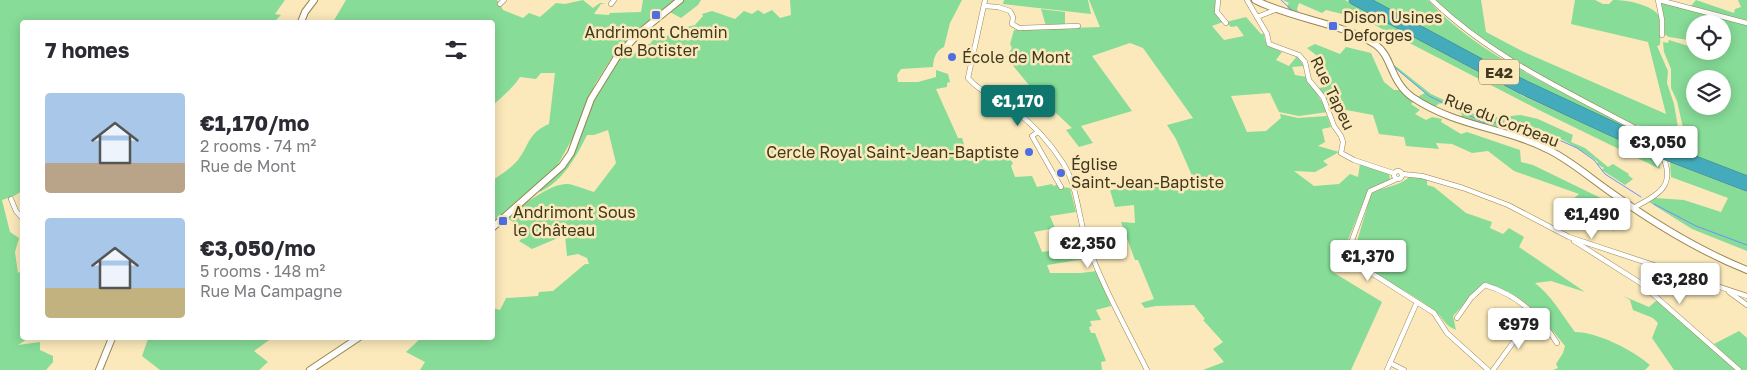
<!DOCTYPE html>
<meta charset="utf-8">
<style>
body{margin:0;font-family:"Golos Text",sans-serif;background:#f2f2f3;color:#2b2b33;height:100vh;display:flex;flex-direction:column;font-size:19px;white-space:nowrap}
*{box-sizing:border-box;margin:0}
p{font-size:16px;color:#7c7c81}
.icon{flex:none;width:28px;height:28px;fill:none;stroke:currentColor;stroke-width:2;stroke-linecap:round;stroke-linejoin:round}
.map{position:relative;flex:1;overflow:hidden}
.details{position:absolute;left:20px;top:20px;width:475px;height:320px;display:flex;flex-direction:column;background:#fff;border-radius:5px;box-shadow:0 2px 12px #0003}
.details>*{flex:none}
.fabs{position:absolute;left:1686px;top:15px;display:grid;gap:10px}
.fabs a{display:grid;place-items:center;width:45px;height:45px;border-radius:50%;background:#fff;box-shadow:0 2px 12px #0003;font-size:25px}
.price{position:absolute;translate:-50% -42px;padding:0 11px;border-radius:5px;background:#fff;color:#222;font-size:16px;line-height:32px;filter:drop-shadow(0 1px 2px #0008)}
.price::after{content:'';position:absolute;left:50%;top:30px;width:15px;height:11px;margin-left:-8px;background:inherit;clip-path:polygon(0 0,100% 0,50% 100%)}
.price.selected{background:#0f766e;color:#fff}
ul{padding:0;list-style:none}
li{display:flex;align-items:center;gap:15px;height:125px;padding:0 25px}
li span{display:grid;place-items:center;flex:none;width:140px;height:100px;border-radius:5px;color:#555}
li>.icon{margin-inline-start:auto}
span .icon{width:60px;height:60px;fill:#fffc;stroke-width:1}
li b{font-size:21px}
h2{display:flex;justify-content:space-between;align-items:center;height:60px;padding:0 25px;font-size:21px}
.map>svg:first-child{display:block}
</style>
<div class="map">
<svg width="1747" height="370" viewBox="0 0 1747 370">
<rect width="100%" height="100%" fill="#fbe9bb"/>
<g fill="#87dc98" fill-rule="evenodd">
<polygon points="0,0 285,0 275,14 281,15 274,22 22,22 22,191 14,196 2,200 10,232 19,238 15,252 18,273 22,270 22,338 29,338 18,345 40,342 40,350 53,356 53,362 46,370 0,370"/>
<path d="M346,0H497L503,10L523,18L529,13L540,17L556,3L565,4L583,0L593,8L600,3H606L601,4L594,14L609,15L610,13L641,12L643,0H675L642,27L611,59L595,84L576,132L557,166L496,220L493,218V180C502,174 511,168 518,160C530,144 528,133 549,124L555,73H541L536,79L520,77C512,89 502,97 492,106V22H333Z"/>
<polygon points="683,0 701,0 698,5 681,18 668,11"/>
<path d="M790,0H962L950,23L944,47C936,50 933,59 933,67L901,69L897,75L898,82H918L936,77V70L948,74L950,82L947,83V87L936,89L958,138H962L969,161L1004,153L1013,163L1011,166L1015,177L1032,176L1037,187L1052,184L1053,186L1060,184L1062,187L1070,188L1076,212L1050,216L1055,228L1034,232L1042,252L1086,245L1091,258L1047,265L1050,273H1081L1097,271L1111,306L1096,310L1101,320L1090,321L1092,326L1089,327L1091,333H1095L1106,361L1101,362L1102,370H420L425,362L406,352L421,338H492L493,308L500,310L506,298L538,296L539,292L553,291L585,264H589L587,258L578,254L567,256L565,235L532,249L519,241L529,232L507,218C520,207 550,183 568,184C576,185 586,190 594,192L616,163L608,130L594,135H587C576,157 563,181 540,192L539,190L568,163L599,88L622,54L632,56L644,44H650L654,38L676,34V30L695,25L703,16L702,14L712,11L735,19L744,11L752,14L758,10L764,14L772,10L780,18L791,15Z"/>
<polygon points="1004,0 1088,0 1091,14 1003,4"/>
<path d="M1089,0H1215L1216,9L1223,22L1212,26L1224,40L1244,36L1237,26L1231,27L1226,22L1246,17L1261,34H1264C1265,47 1272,47 1282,52L1276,60L1289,66L1297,56L1304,66L1292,67L1295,75L1307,77L1328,112L1299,116L1279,112L1270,93L1231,96L1247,132L1266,131L1281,118L1280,114L1298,118L1327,116L1331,127L1322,129L1325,142L1318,146L1339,152L1323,161L1328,165L1315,172L1294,171L1314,186L1339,184L1350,174L1358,177L1360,164L1389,173L1390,180L1368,190L1348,240L1336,259L1343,263L1331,271L1382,302L1351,370H1203L1224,362L1213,349L1223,342L1203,320L1205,319L1194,305L1156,306L1145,308L1141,303L1154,299L1138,260H1135L1121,222L1135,223L1134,205L1115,207L1110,190L1136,187L1193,186L1189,179L1193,178L1176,139L1167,125L1193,118L1143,48L1130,43L1092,56L1132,111L1081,126L1093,143L1079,147L1066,130L1072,128L1042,100L1018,110L1013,107L1037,95L1006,57L1012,48L1010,44L1014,30L1100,27Z"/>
<polygon points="1283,0 1345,0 1523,96 1659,157 1660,169 1547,114 1363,19 1326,10 1322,13 1299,3 1297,9 1298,12 1290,13 1287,6 1289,3"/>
<path d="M1370,0H1428C1477,55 1557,88 1621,122L1637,133L1512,76Z"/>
<path d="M1434,0H1481L1486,32L1522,51L1666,114L1648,42L1571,24L1575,0H1595L1603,4H1609L1613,0C1627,0 1657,5 1661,20L1660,45L1657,46L1668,71L1667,83L1674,104L1680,139L1677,141L1642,126L1634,125L1519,64L1472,35Z"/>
<polygon points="1696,0 1734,13 1735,9 1741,7 1738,0 1747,0 1747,22 1690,7"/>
<path d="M1660,1L1747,23V177L1655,141L1644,130L1680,146L1686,141L1677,101L1671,88V69L1664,52L1663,42L1668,43L1669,40L1695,48V51H1722V24H1695V41L1669,37L1664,34V16ZM1695,79H1722V106H1695Z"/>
<polygon points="1041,9 1065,12 1065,25 1046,26"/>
<polygon points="1315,44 1340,54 1346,47 1371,53 1384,82 1394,90 1401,90 1415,100 1411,104 1420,110 1415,114 1426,120 1432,117 1442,119 1441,122 1461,134 1467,132 1520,150 1521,162 1533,165 1611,203 1608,206 1622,214 1614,231 1576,209 1573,199 1579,194 1514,171 1488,151 1472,153 1452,144 1436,143 1439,149 1406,146 1404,137 1379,134 1373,115 1330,107 1319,88 1325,87 1321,77 1328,76 1321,59 1307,48"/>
<path d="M1388,57H1391L1393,64L1431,94L1479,116L1499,117L1521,115L1538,119L1573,135L1571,142L1585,148L1608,167L1613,164L1629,174L1628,175L1633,179L1625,185L1602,170L1604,168L1597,164L1598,162C1575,145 1537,123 1509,123L1504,132L1461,118L1462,114L1440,103L1434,107L1417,97L1425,93L1390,64Z"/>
<polygon points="1670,162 1747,192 1747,251 1692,229 1649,202 1655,198 1684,200 1721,212 1728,198 1671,177"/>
<path d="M1410,176L1427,179V185L1434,187L1466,213L1492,222L1490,228L1503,234L1509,228L1524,237L1519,247L1585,292L1551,281L1535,283C1552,296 1562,315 1575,332C1597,332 1633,350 1650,365L1645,370H1553L1558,368L1556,364L1563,353L1565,346C1547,324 1532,303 1506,291C1498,288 1492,284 1483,284L1453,316L1456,330C1444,325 1445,320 1437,313C1412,291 1373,278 1353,255L1371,194C1383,186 1400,187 1410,176Z"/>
<polygon points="1623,296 1649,307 1657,300 1736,370 1674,370 1652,338 1658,323 1653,318 1633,310 1630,300"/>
<polygon points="1739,331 1747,338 1747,370 1741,370 1714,344"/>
<polygon points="159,338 272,338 254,351 268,362 259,370 160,370 142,356 148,339"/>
</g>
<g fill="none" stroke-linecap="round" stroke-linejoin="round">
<g stroke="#6f8ffc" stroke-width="1">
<polyline points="1281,0 1293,11"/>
<polyline points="1392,65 1429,96 1485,123 1519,122 1577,148 1594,160 1605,174 1641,197"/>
<polyline points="1654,204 1696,226 1747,245"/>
</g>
<defs>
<g id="street">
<path d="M985,0L968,78C980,92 996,98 1011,108C1031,122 1050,143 1063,163C1078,187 1078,217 1087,243C1103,287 1126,328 1147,370"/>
<polyline points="1218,0 1217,12 1226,23"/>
<polyline points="1247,0 1267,34 1269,44 1299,55 1305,62 1309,80 1323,97 1334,126 1341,136 1343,142 1341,153 1354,160 1393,173"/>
<path d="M1432,0C1490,56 1562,89 1633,127L1651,141"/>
<polyline points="1658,0 1662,20 1662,35"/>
<polyline points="1659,0 1747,23"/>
<polyline points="500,4 504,0"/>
<polyline points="611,4 614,0"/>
<polyline points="984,6 998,7 1010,11 1013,17 1012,24 1019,28 1078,26"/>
<polyline points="1257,17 1275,10"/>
<polyline points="1038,132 1032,136 1061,187"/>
<circle cx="1398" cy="175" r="4"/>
<polyline points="1402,174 1422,176 1463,188 1508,205 1569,237 1747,296"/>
<polyline points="1397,179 1370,191 1347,254 1362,267 1434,313 1447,333 1488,370"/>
<polyline points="11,199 16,211 22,218"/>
<path d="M1635,207C1661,193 1676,185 1662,154"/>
<polyline points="1574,241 1639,282 1739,370"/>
<polyline points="1729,292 1747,305"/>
<path d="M1457,318L1471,298L1485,285C1517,295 1540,315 1557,343"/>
<polyline points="1390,363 1404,370"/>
<polyline points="1387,370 1417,302"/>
<polyline points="1493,370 1534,314"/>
</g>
<g id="secondary">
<path d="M1255,0C1292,19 1343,23 1376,45C1392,56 1390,81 1412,97C1456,127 1504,127 1549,150C1571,161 1589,177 1609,191C1652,222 1697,250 1747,270"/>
<polyline points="301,22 305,12 314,0"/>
<polyline points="492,228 562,166 571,153 591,99 617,57 638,34 680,0"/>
<polyline points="99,370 112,338"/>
<polyline points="310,370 358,338"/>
</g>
<g id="highway">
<polyline points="1353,0 1522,90 1640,145"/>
<polyline points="1364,0 1496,71 1637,137"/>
<polyline points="1661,147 1747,180"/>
<polyline points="1669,157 1747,187"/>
</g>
</defs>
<use href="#street" stroke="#99844d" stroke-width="5.5"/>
<use href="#secondary" stroke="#99844d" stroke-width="8"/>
<use href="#highway" stroke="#428284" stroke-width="9"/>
<use href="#street" stroke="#fff" stroke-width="4.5"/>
<use href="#secondary" stroke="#fff" stroke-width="6"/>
<use href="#highway" stroke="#43abbb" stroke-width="8"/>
<defs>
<g id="highway-bridge">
<polyline points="1637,137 1661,147"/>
<polyline points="1640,145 1669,157"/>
</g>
</defs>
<use href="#highway-bridge" stroke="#428284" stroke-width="9" stroke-linecap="butt"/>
<use href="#highway-bridge" stroke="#43abbb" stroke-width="8"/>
</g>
<g fill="#4f6ee2" stroke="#fbe9bb" stroke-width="2">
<rect x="651" y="10" width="10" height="10" rx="2.5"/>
<rect x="1328" y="21" width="10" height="10" rx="2.5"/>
<circle cx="952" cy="57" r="5"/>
<circle cx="1029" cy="152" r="5"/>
<circle cx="1061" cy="173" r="5"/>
<rect x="498" y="216" width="10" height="10" rx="2.5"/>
</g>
<g text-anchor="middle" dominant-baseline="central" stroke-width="5" stroke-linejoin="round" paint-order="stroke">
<rect fill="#fbe9bb" stroke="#786c4e" stroke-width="1" x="1479" y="59.5" width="40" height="25" rx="4"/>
<g font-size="15" font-weight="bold" fill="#40371f">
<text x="1499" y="72">E42</text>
</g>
<g font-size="16" fill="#40371f" stroke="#fbe9bb" text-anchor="start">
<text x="1343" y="17">Dison Usines<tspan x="1343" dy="18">Deforges</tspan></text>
<text x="656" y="32" text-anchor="middle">Andrimont Chemin<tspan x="656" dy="18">de Botister</tspan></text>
<text x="962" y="57">École de Mont</text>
<text x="1019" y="152" text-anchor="end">Cercle Royal Saint-Jean-Baptiste</text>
<text x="1071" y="164">Église<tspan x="1071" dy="18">Saint-Jean-Baptiste</tspan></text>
<text x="513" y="212">Andrimont Sous<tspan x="513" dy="18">le Château</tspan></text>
</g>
<g font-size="16" fill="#40371f" stroke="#fbe9bb">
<text transform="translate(1333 93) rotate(64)">Rue Tapeu</text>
<text transform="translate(1502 120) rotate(21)">Rue du Corbeau</text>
</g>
</g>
</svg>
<div class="fabs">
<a><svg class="icon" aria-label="locate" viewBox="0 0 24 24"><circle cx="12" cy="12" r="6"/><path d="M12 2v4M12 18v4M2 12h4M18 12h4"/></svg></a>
<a><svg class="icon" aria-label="layers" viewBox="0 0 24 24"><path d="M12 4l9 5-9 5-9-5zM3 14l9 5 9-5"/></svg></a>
</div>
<b class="price selected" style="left:1018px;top:127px">€1,170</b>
<b class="price" style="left:1658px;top:168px">€3,050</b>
<b class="price" style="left:1592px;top:240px">€1,490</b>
<b class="price" style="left:1088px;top:269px">€2,350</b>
<b class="price" style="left:1368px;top:282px">€1,370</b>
<b class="price" style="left:1680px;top:305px">€3,280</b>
<b class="price" style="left:1519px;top:350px">€979</b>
<section class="details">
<h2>7 homes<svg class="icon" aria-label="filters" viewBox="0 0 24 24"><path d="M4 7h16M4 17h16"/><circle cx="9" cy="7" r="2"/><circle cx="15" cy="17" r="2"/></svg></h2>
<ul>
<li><span style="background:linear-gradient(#a9c7e8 70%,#b9a48a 0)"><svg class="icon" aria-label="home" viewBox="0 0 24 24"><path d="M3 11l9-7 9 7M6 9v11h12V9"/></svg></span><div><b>€1,170/mo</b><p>2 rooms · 74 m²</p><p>Rue de Mont</p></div></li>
<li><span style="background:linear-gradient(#a9c7e8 70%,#c2b280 0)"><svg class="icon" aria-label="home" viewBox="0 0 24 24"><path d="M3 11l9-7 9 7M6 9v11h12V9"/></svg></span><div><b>€3,050/mo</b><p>5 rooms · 148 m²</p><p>Rue Ma Campagne</p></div></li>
</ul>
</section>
</div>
